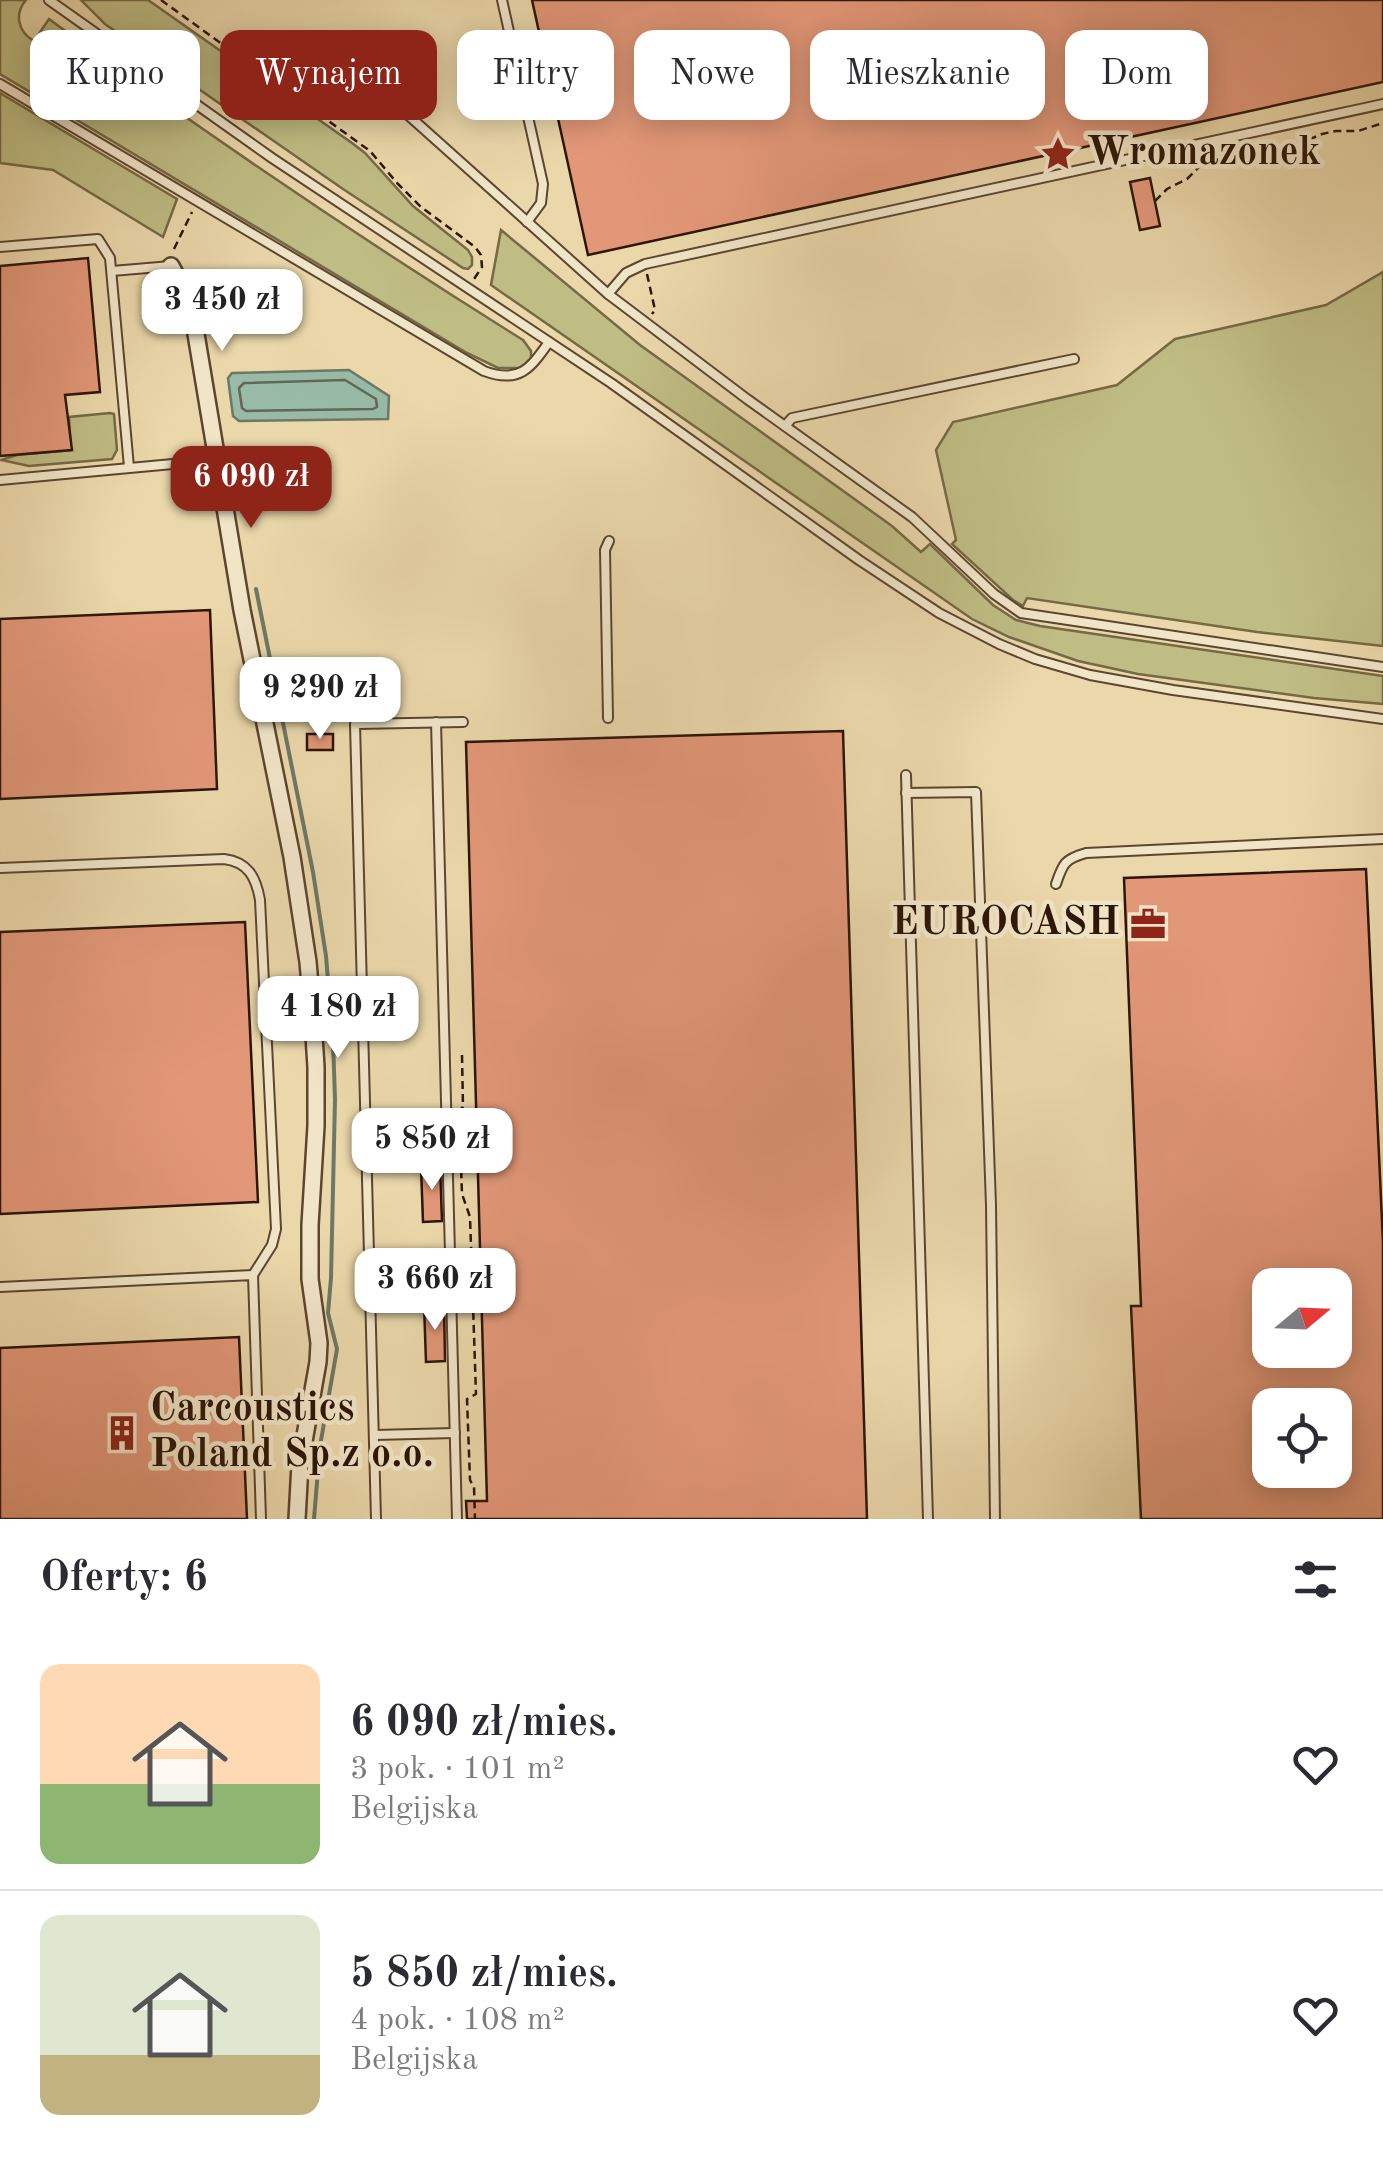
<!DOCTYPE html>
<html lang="pl">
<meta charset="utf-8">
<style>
body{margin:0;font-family:"Old Standard TT",serif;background:#f2f2f3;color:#2b2b33;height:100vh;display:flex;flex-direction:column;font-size:38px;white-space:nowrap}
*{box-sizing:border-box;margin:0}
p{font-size:32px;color:#7c7c81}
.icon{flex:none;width:55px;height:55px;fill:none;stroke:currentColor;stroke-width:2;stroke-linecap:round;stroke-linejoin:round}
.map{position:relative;height:1519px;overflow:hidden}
.side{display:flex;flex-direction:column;background:#fff;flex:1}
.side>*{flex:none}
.top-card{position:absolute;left:30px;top:30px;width:1325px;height:90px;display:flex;gap:20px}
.needle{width:65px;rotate:71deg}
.controls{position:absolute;left:1252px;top:1268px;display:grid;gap:20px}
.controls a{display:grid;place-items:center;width:100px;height:100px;border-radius:20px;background:#fff;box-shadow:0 5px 25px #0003;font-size:50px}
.price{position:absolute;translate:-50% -85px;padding:0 22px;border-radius:20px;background:#fff;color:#222;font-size:32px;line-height:65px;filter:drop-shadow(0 2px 5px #0008)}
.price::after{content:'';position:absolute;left:50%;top:60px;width:30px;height:22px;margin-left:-15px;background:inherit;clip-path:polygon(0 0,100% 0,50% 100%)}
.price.selected{background:#8f2418;color:#fff}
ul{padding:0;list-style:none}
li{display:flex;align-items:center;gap:30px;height:250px;padding:0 40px}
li+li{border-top:2px solid #e1e1e2}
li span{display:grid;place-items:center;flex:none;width:280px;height:200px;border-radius:20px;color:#555}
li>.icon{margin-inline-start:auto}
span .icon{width:120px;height:120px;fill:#fffc;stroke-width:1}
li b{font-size:42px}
h2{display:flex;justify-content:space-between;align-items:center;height:120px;padding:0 40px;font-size:42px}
.tag{padding:0 35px;border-radius:20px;background:#fff;box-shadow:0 5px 25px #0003;font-size:35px;line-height:90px}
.tag.selected{background:#8f2418;color:#fff}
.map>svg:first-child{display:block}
</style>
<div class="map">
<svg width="1383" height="1519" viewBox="0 0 1383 1519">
<rect width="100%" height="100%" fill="#ead7aa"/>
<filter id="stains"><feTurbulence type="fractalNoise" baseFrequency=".002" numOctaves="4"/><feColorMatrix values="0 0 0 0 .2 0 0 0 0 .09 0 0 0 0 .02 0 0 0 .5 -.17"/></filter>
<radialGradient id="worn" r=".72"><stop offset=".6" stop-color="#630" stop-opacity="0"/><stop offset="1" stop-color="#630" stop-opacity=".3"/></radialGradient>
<g fill="#bfbc84" stroke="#766946" stroke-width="2.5">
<path d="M0,0H26C14,14 18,32 34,41L49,19C203,132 361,239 523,340L531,351V361L522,368H498L467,353L0,74Z"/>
<polygon points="81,0 148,0 352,143 365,153 413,206 468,250 472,257 472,265 468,269 463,268 343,189 105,24"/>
<polygon points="0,93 177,199 163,237 53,170 0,163"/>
<polygon points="501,230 640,345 892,526 921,552 930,544 993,605 1016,620 1040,626 1383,676 1383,704 1314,698 1138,674 1078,661 1009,637 972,619 491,285"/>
<polygon points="1383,272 1383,646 1257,632 1027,598 1023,606 1013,600 952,544 956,540 936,450 953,422 1117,385 1175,339 1326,305"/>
<polygon points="110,413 114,414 117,450 112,459 29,466 1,460 17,455 71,450 69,417"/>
</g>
<polygon fill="#98baa6" stroke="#6d7866" stroke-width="2.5" points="349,370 389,396 388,419 239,421 233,416 228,378 232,373"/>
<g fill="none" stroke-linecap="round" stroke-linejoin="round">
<polygon stroke="#626856" stroke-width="2.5" points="345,380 376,399 377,407 373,409 246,411 242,408 239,388 244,383"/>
<polyline stroke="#6d7866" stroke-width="4" points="256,589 313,872 326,956 333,1041 335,1099 331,1278 328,1313 337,1349 320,1446 314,1519"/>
</g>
<g fill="#e29778" stroke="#2d1607" stroke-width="2.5" fill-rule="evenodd">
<polygon points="532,0 1383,0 1383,82 588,255"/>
<polygon points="1150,178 1160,226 1140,230 1130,182"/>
<polygon points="88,258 100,392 65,395 72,450 0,456 0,266"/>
<polygon points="210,610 217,789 0,799 0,619"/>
<polygon points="843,731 867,1519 467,1519 466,1501 487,1501 466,742"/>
<rect x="307" y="734" width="26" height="16"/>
<path d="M1366,869L1383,1243V1519H1141L1131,1306H1141L1124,878ZM1270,1285H1335V1350H1270ZM1270,1405H1335V1470H1270Z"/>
<polygon points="245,922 258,1202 0,1214 0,932"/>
<polygon points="440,1165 442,1221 423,1222 421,1166"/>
<polygon points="424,1304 444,1304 445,1361 426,1362"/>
<polygon points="239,1337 247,1519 0,1519 0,1348"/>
</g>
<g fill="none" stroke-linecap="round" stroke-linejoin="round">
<defs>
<g id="service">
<polyline points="49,0 272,158 611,383 859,560 939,613 999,644 1035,659 1090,675 1173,690 1383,719"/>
<polyline points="502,0 543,184 541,203 527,222"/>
<polyline points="350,63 608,294 747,399 912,517 994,594 1021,613 1383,667"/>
<path d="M0,84L484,371C519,384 530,369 549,342"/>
<polyline points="0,247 98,239 110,258 129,467"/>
<polyline points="112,271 171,266"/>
<polyline points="608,294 626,273 645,264 1383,104"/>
<polyline points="785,426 792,418 1074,359"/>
<polyline points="0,480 216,460"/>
<polyline points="608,718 605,550 609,541"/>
<polyline points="436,722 457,1519"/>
<polyline points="906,775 928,1519"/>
<polyline points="906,793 976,792 991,1205 995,1519"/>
<path d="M0,868L224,859C248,862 256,877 260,900L276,1229L272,1245L253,1275"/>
<path d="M1056,884C1063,863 1065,859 1086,853L1383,839"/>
<polyline points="0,1287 253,1275 261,1519"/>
<polyline points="374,1435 455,1433"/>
<polyline points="376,1519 355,724 463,722"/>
</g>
<polyline id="minor" points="171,266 191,304 242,610 292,857 308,962 313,1020 316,1067 316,1126 310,1225 310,1279 319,1343 318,1362 300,1464 297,1519"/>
</defs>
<use href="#service" stroke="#5c4630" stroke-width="12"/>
<use href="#minor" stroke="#5c4630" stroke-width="20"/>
<g stroke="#2d1607" stroke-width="2.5" stroke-dasharray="8 5" stroke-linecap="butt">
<polyline points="161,0 370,151 398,184 421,207 475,247 481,255 482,267 474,279"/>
<polyline points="1208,158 1234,158 1267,146 1296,145 1322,134 1336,131 1358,131 1383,123"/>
<polyline points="1155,201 1167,189 1187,179 1208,158 1206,151"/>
<polyline points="174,249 192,212"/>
<polyline points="647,274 655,310 652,314"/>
<polyline points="462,1055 463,1107 459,1111 462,1194 470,1217 476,1394 467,1399 470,1480 474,1487 475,1519"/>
</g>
<use href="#service" stroke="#f1e5c8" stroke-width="8"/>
<use href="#minor" stroke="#f1e5c8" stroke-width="15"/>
</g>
<defs>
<symbol id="sight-bare" viewBox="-9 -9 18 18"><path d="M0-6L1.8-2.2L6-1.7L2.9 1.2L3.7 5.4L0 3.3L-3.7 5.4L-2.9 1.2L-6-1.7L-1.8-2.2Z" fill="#8f2418" stroke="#f1e5c8" stroke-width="2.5" paint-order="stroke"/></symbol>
<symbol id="office-bare" viewBox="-9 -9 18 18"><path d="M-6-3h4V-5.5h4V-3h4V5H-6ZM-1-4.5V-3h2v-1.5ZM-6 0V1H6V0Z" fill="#8f2418" stroke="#f1e5c8" stroke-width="2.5" paint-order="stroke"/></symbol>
<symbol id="building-bare" viewBox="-9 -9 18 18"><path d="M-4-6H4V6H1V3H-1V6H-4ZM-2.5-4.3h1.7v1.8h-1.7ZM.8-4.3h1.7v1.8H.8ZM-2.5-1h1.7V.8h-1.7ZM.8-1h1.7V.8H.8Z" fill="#8f2418" stroke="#f1e5c8" stroke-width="2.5" paint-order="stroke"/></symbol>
</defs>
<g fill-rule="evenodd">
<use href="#sight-bare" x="1033" y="129" width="50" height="50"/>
<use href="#office-bare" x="1123" y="899" width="50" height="50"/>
<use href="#building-bare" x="97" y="1408" width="50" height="50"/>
</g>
<g text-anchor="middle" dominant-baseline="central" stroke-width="9" stroke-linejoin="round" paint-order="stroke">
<g font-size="40" font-weight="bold" fill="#2d1607" stroke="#f1e5c8" text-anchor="start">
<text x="1086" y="154">Wromazonek</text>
<text x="1120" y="924" text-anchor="end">EUROCASH</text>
<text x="150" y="1410">Carcoustics<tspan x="150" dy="46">Poland Sp.z o.o.</tspan></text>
</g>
</g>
<rect width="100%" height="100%" filter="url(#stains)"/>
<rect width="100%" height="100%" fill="url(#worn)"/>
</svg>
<div class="controls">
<a><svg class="needle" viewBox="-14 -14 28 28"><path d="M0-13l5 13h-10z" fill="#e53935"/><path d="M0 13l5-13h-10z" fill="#7c7c81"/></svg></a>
<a><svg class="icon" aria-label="locate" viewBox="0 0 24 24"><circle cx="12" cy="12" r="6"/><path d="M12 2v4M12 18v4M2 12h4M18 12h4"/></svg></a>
</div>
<b class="price" style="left:222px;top:354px">3 450 zł</b>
<b class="price selected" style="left:251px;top:531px">6 090 zł</b>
<b class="price" style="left:320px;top:742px">9 290 zł</b>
<b class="price" style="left:338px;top:1061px">4 180 zł</b>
<b class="price" style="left:432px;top:1193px">5 850 zł</b>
<b class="price" style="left:435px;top:1333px">3 660 zł</b>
<div class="top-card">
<a class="tag">Kupno</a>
<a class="tag selected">Wynajem</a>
<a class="tag">Filtry</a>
<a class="tag">Nowe</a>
<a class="tag">Mieszkanie</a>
<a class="tag">Dom</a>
</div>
</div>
<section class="side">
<h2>Oferty: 6<svg class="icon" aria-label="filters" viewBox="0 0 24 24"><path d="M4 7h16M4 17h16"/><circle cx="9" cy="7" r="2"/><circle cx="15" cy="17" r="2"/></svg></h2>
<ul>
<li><span style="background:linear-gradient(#ffd9b3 60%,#8fb573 0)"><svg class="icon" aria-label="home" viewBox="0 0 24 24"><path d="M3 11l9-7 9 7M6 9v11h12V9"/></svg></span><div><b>6 090 zł/mies.</b><p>3 pok. · 101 m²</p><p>Belgijska</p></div><svg class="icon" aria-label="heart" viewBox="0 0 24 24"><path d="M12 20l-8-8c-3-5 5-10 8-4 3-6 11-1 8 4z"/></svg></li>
<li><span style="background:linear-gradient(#dfe7d0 70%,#c2b280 0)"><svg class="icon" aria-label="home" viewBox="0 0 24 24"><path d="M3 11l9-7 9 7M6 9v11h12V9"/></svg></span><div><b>5 850 zł/mies.</b><p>4 pok. · 108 m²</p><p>Belgijska</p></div><svg class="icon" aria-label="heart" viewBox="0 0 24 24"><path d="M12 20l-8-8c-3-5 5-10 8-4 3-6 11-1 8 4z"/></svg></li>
</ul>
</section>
